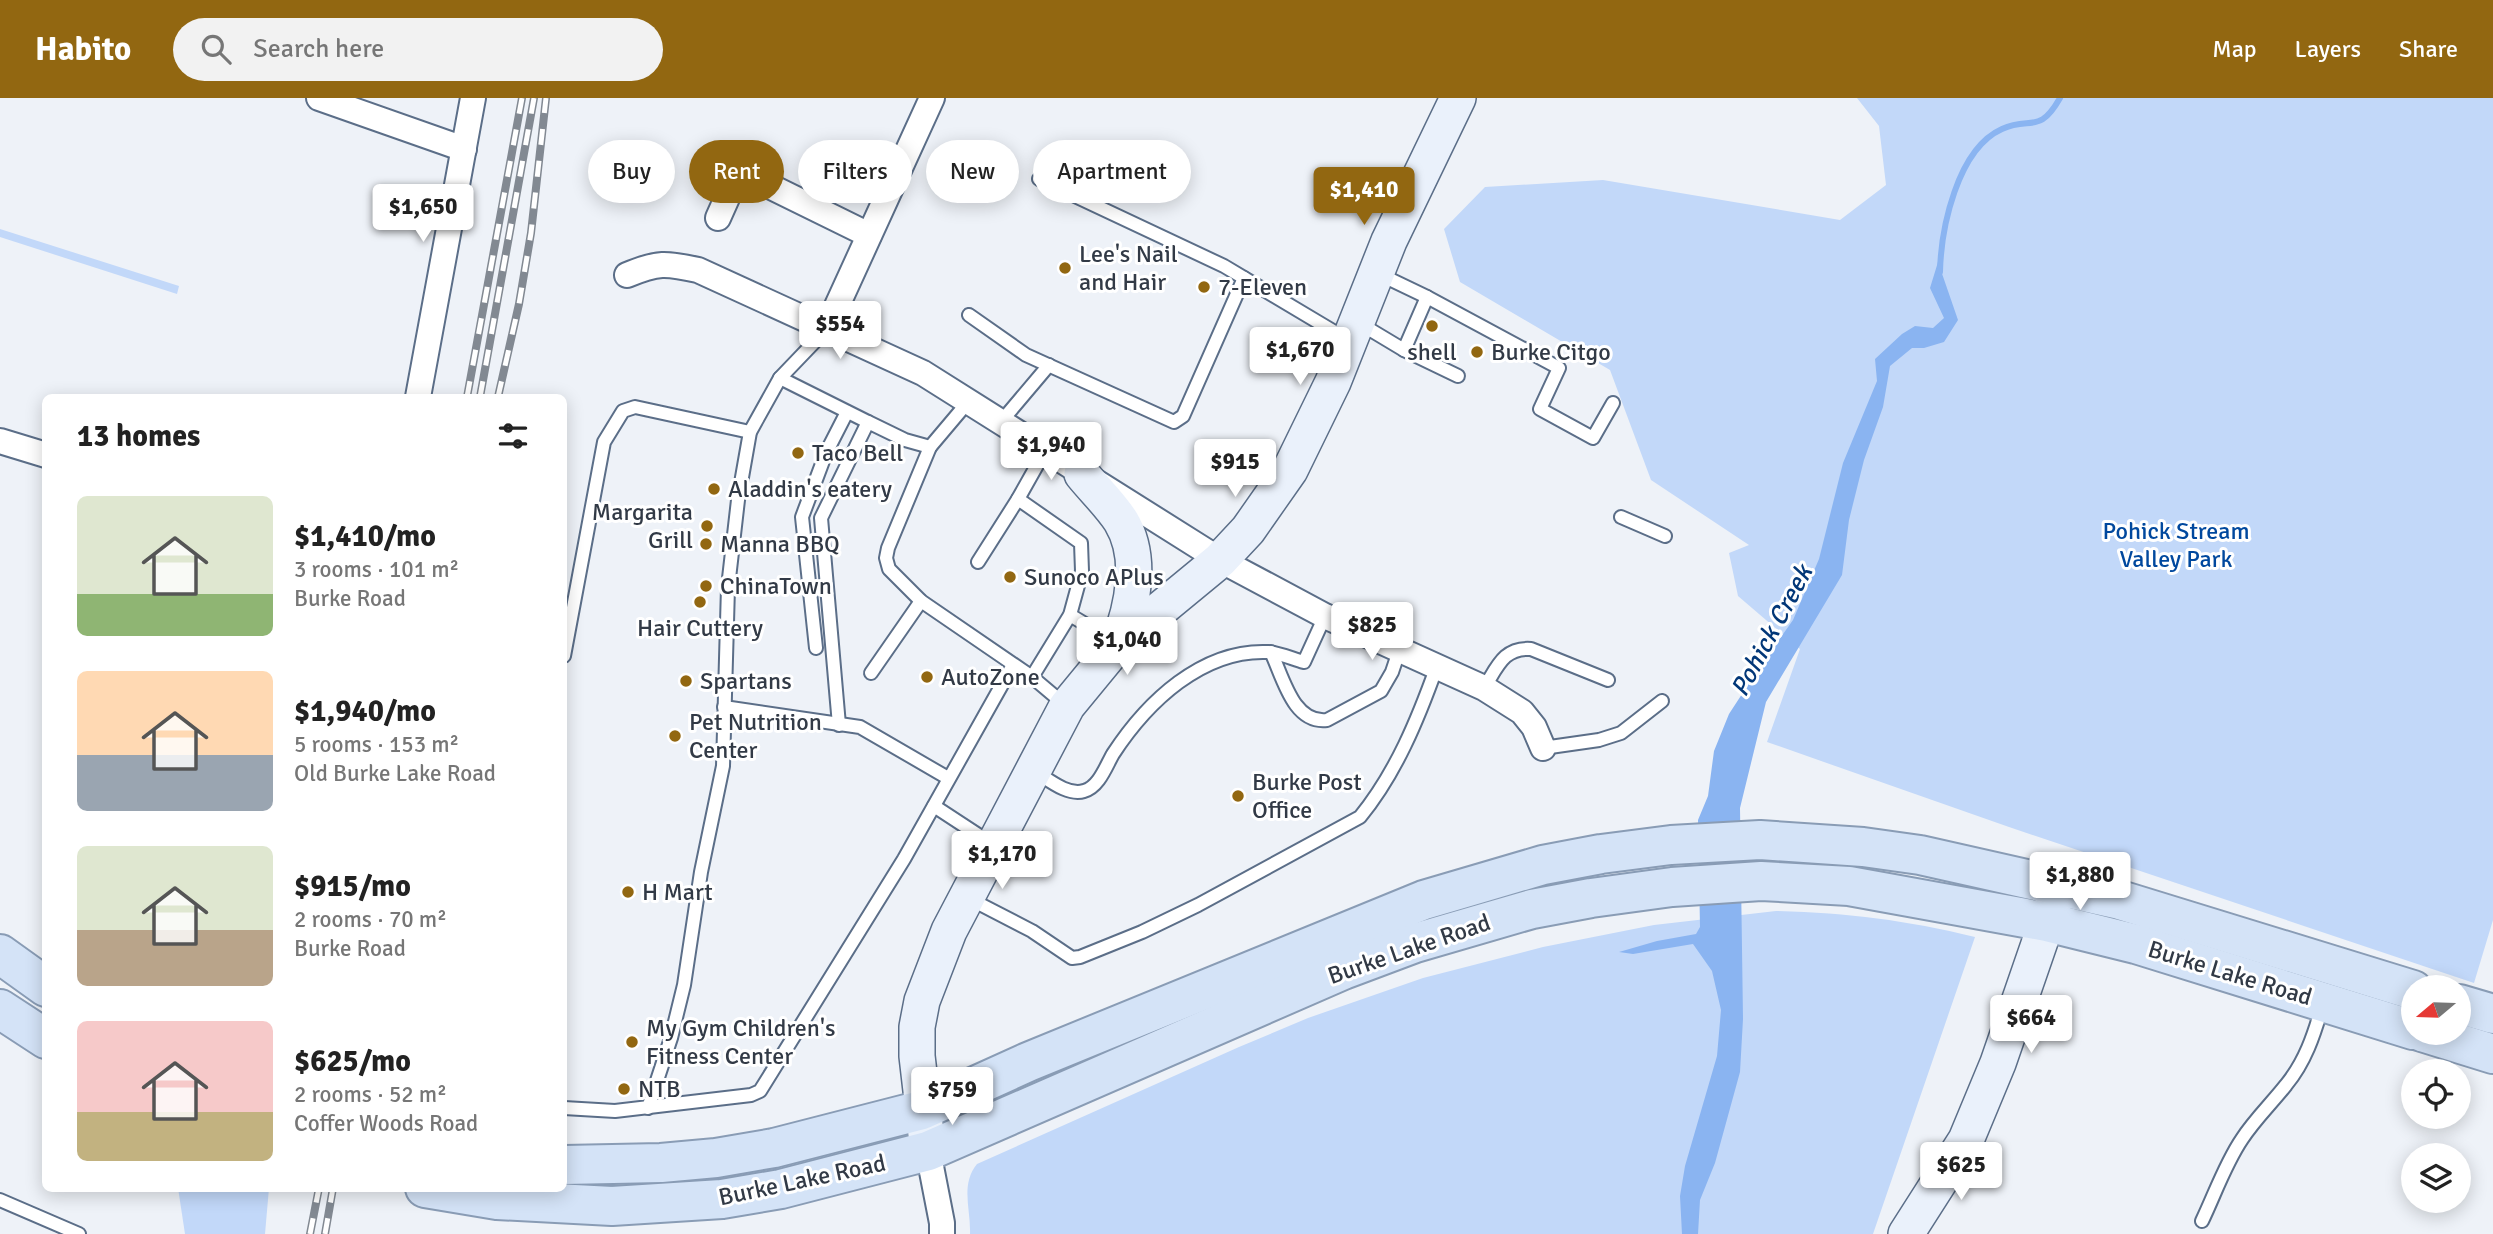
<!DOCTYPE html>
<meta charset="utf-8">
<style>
body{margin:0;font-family:Signika,sans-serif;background:#f2f2f2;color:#222;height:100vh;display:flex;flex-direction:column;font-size:26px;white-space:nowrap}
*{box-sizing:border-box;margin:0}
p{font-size:23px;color:#767676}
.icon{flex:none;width:38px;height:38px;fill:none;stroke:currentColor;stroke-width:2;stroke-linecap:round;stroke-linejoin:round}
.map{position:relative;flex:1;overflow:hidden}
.panel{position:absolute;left:42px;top:296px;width:525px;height:798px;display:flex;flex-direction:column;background:#fff;border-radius:10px;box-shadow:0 4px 18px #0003}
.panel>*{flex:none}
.top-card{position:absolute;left:588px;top:42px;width:665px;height:63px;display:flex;gap:14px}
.needle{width:46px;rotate:251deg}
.buttons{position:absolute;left:2401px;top:877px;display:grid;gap:14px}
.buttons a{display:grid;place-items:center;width:70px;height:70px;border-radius:50%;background:#fff;box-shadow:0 4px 18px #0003;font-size:35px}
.price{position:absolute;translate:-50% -60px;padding:0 16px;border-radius:7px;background:#fff;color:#222;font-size:23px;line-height:46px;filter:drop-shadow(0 2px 4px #0008)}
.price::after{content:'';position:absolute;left:50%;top:42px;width:21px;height:16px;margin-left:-10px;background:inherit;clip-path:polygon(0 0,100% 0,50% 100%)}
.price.active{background:#926711;color:#fff}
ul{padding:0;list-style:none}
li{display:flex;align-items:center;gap:21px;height:175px;padding:0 35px}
li span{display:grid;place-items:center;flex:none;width:196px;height:140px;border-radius:10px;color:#555}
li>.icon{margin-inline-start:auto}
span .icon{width:84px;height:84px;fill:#fffc;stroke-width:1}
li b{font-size:30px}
h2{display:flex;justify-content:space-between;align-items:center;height:84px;padding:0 35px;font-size:30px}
.pill{padding:0 24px;border-radius:32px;background:#fff;box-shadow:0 4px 18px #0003;font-size:24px;line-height:63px}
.pill.active{background:#926711;color:#fff}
header{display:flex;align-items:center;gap:42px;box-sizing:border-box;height:98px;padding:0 35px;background:#926711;color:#fff}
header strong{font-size:33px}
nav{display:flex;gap:38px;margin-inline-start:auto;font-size:24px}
.search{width:490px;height:63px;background:#f2f2f2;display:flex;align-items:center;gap:18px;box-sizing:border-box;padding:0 24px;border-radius:38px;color:#767676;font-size:26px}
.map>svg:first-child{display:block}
</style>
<header>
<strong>Habito</strong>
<div class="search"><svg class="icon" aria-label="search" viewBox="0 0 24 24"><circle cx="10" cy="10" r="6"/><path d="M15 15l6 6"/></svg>Search here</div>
<nav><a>Map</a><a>Layers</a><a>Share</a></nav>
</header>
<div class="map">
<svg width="2493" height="1136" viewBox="0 0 2493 1136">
<rect width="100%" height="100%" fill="#eef2f8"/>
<g fill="#c2d8f9">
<polygon points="1857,0 2493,0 2493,822 2474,885 2009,729 1767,644 1800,551 1738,498 1729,455 1749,447 1651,382 1610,272 1460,184 1444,131 1485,89 1603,82 1840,122 1886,87 1879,28"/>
<polygon points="0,131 179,188 177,196 0,139"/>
<path d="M1776,813C1848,815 1905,822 1975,839L1873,1136H970C971,1111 960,1087 977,1066L1239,949L1308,920L1423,880L1543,849L1654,827Z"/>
<polygon points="178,1090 269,1090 265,1136 185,1136"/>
</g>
<polygon fill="#8ab4f1" points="1938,164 1958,222 1944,244 1924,250 1912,250 1890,268 1883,309 1864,362 1849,422 1842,477 1766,604 1740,710 1743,921 1740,974 1715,1065 1700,1102 1698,1136 1682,1136 1680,1098 1685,1068 1717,958 1721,912 1712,873 1693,846 1633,856 1619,854 1657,843 1696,836 1700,829 1698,722 1708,698 1714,653 1729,616 1757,573 1793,522 1819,461 1843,365 1877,283 1875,261 1902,236 1915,228 1933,230 1944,220 1930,190"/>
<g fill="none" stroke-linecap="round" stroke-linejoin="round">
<path stroke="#8ab4f1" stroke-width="6" d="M1940,174C1941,131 1957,51 2002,31C2031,18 2039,37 2060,0"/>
<defs>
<g id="lane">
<polyline points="1039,81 1224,168 1348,242"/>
<polyline points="1379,176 1427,199 1559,270 1540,311 1593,340 1613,305"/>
<polyline points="969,217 1026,257 1174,324 1183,318 1244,180"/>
<polyline points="1359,225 1404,252 1458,278"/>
<polyline points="1404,252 1427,199"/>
<polyline points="780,280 868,324 821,420 839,627"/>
<polyline points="868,324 905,342 930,349 968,304"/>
<polyline points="1000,325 1049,267"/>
<polyline points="930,349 888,450 886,460 889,471 921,503 1032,579 1064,606"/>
<polyline points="1018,401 1081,445 1082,473 1070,517 1032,579"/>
<polyline points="1621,419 1665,438"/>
<polyline points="978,464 1018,401 1045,353"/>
<polyline points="1070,517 1115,544"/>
<polyline points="816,550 802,419 826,355 847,314"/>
<path d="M1271,554C1283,579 1293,626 1327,622L1381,593L1392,574L1400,550"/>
<polyline points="564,558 604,344 623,313 635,309 750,334"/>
<polyline points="871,575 921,503"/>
<path d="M1484,590C1497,570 1503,549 1531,551L1608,582"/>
<polyline points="724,609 860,629 948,680"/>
<polyline points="1543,650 1599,642 1621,635 1662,603"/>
<path d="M1036,674C1049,682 1068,698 1084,693C1099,689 1106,668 1113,656C1147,604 1202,551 1268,554C1280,555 1293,561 1304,564L1325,518"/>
<polyline points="934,708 992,746"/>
<path d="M970,801L1032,833L1072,860L1080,859L1142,834L1198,807L1360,719C1396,675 1418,621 1437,568"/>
<polyline points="564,1010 615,1013 751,997 760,993 904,761 1013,567"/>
<polyline points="648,1010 671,940 684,887 701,774 723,668 728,489 738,402 750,334 780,280 826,232"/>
<polyline points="0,1102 79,1136"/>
<path d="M2202,1123C2215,1096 2225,1066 2242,1041C2255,1021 2272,1005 2286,987C2305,964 2314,937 2322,909"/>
</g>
<g id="street">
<polyline points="319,0 464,51"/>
<polyline points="718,120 739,73 869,137"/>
<path d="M627,177C658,164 666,165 698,172L923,275L1220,462L1325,518L1484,590L1522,614L1534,629L1543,650"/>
<polyline points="826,232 932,0"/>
<polyline points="418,299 473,0"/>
<polyline points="0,343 46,357"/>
<polyline points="928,1053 942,1125 942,1136"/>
</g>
<g id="secondary">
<path d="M1082,376C1094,391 1110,406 1121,423C1143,459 1133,509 1118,546"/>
<polyline points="928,1053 917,958 917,929 922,903 949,833 1067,608 1118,546 1220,462 1248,432 1290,372 1333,284 1389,143 1458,0"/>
<polyline points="1906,1136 1966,1042 1998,965 2056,797"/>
</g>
<g id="primary">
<polyline points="0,856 46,889"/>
<polyline points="2459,906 2493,916"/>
<polyline points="0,911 46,941"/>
<polyline points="2422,934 2493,956"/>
<polyline points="564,1067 661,1065 716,1060 774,1050 922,1012 1028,964 1424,802 1543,767 1601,756 1671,747 1760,742 1863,749 1920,757 2120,802 2413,892"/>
<polyline points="425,1090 497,1102 612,1108 722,1101 781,1091 928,1053 1343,872 1415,845 1532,811 1591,800 1672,789 1761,783 1849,788 2047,824 2136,846 2413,932"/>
</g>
</defs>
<use href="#lane" stroke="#5b6e88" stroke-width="16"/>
<use href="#street" stroke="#5b6e88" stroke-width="28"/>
<use href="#secondary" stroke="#5b6e88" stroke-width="38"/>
<use href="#primary" stroke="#899cb5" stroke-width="42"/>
<use href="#lane" stroke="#fff" stroke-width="12"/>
<use href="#street" stroke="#fff" stroke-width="24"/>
<use href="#secondary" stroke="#eaf1fb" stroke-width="35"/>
<use href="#primary" stroke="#d4e3f7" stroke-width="38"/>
<defs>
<g id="rail">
<polyline points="467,299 522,0"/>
<polyline points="480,299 534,0"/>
<polyline points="498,299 519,206 531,135 546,0"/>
<polyline points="310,1136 319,1090"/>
<polyline points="325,1136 333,1090"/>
</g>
</defs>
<use href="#rail" stroke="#828992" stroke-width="8"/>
<use href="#rail" stroke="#fff" stroke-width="5" stroke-dasharray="16" stroke-linecap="butt"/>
</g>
<g fill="#926711" stroke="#fff" stroke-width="2.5">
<circle cx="1065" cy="170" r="7"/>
<circle cx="1204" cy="189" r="7"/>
<circle cx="1432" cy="228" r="7"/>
<circle cx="1477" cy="254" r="7"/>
<circle cx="798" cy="355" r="7"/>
<circle cx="714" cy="391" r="7"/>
<circle cx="707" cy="428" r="7"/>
<circle cx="706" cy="446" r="7"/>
<circle cx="1010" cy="479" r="7"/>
<circle cx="706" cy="488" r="7"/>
<circle cx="700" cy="504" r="7"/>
<circle cx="927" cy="579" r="7"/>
<circle cx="686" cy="583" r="7"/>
<circle cx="675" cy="638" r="7"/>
<circle cx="1238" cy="698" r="7"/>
<circle cx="628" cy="794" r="7"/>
<circle cx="632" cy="944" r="7"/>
<circle cx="624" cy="991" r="7"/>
</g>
<g text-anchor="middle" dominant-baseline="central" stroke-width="6" stroke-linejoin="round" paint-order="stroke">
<g font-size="24" fill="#323a46" stroke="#fff" text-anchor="start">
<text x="1079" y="156">Lee's Nail<tspan x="1079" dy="28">and Hair</tspan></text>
<text x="1218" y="189">7-Eleven</text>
<text x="1432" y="254" text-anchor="middle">shell</text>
<text x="1491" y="254">Burke Citgo</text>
<text x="812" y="355">Taco Bell</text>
<text x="728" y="391">Aladdin's eatery</text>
<text x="693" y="414" text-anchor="end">Margarita<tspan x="693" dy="28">Grill</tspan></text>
<text x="720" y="446">Manna BBQ</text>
<text x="1024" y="479">Sunoco APlus</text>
<text x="720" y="488">ChinaTown</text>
<text x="700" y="530" text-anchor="middle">Hair Cuttery</text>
<text x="941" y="579">AutoZone</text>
<text x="700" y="583">Spartans</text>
<text x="689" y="624">Pet Nutrition<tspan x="689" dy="28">Center</tspan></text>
<text x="1252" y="684">Burke Post<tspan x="1252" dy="28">Office</tspan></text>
<text x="642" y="794">H Mart</text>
<text x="646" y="930">My Gym Children's<tspan x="646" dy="28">Fitness Center</tspan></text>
<text x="638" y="991">NTB</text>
</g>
<g font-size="24" fill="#00489e" stroke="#fff">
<text x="2176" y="433">Pohick Stream<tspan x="2176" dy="28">Valley Park</tspan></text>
</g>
<g font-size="24" fill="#323a46" stroke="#fff">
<text transform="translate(1409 851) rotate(-19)">Burke Lake Road</text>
<text transform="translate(2230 875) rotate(17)">Burke Lake Road</text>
<text transform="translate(802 1082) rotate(-12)">Burke Lake Road</text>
</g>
<g font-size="26" font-style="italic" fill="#023778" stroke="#fff">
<text transform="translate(1772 533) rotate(-62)">Pohick Creek</text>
</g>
</g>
</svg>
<div class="buttons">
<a><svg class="needle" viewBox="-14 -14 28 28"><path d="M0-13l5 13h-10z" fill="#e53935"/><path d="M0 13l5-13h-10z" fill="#767676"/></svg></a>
<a><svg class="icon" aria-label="locate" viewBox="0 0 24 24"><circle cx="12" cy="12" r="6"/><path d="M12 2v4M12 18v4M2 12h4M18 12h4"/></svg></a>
<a><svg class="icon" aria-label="layers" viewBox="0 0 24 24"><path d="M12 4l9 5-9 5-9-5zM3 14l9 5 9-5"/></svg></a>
</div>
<b class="price active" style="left:1364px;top:129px">$1,410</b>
<b class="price" style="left:423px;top:146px">$1,650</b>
<b class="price" style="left:840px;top:263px">$554</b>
<b class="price" style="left:1300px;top:289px">$1,670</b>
<b class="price" style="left:1051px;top:384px">$1,940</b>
<b class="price" style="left:1235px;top:401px">$915</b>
<b class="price" style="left:1372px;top:564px">$825</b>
<b class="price" style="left:1127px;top:579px">$1,040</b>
<b class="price" style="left:1002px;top:793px">$1,170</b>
<b class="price" style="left:2080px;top:814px">$1,880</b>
<b class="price" style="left:2031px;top:957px">$664</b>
<b class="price" style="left:952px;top:1029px">$759</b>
<b class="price" style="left:1961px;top:1104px">$625</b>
<div class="top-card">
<a class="pill">Buy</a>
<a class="pill active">Rent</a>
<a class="pill">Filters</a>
<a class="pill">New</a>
<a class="pill">Apartment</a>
</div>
<section class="panel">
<h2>13 homes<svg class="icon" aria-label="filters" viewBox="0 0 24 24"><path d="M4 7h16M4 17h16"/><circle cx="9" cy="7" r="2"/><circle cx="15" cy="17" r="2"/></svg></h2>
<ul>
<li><span style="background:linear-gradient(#dfe7d0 70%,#8fb573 0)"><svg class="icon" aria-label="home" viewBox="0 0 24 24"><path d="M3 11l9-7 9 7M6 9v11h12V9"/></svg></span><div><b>$1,410/mo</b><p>3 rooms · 101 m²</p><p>Burke Road</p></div></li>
<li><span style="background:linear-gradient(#ffd9b3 60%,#9aa5b1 0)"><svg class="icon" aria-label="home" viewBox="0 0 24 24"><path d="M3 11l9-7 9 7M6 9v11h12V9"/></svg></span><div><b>$1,940/mo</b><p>5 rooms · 153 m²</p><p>Old Burke Lake Road</p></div></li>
<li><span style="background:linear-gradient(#dfe7d0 60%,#b9a48a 0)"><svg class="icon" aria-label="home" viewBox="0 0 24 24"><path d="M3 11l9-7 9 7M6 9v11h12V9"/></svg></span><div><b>$915/mo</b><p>2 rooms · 70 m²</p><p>Burke Road</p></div></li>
<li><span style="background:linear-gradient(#f6c9c9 65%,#c2b280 0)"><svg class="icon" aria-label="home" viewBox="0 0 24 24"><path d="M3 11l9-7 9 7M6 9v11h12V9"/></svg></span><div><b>$625/mo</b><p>2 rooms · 52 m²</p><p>Coffer Woods Road</p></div></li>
</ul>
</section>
</div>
